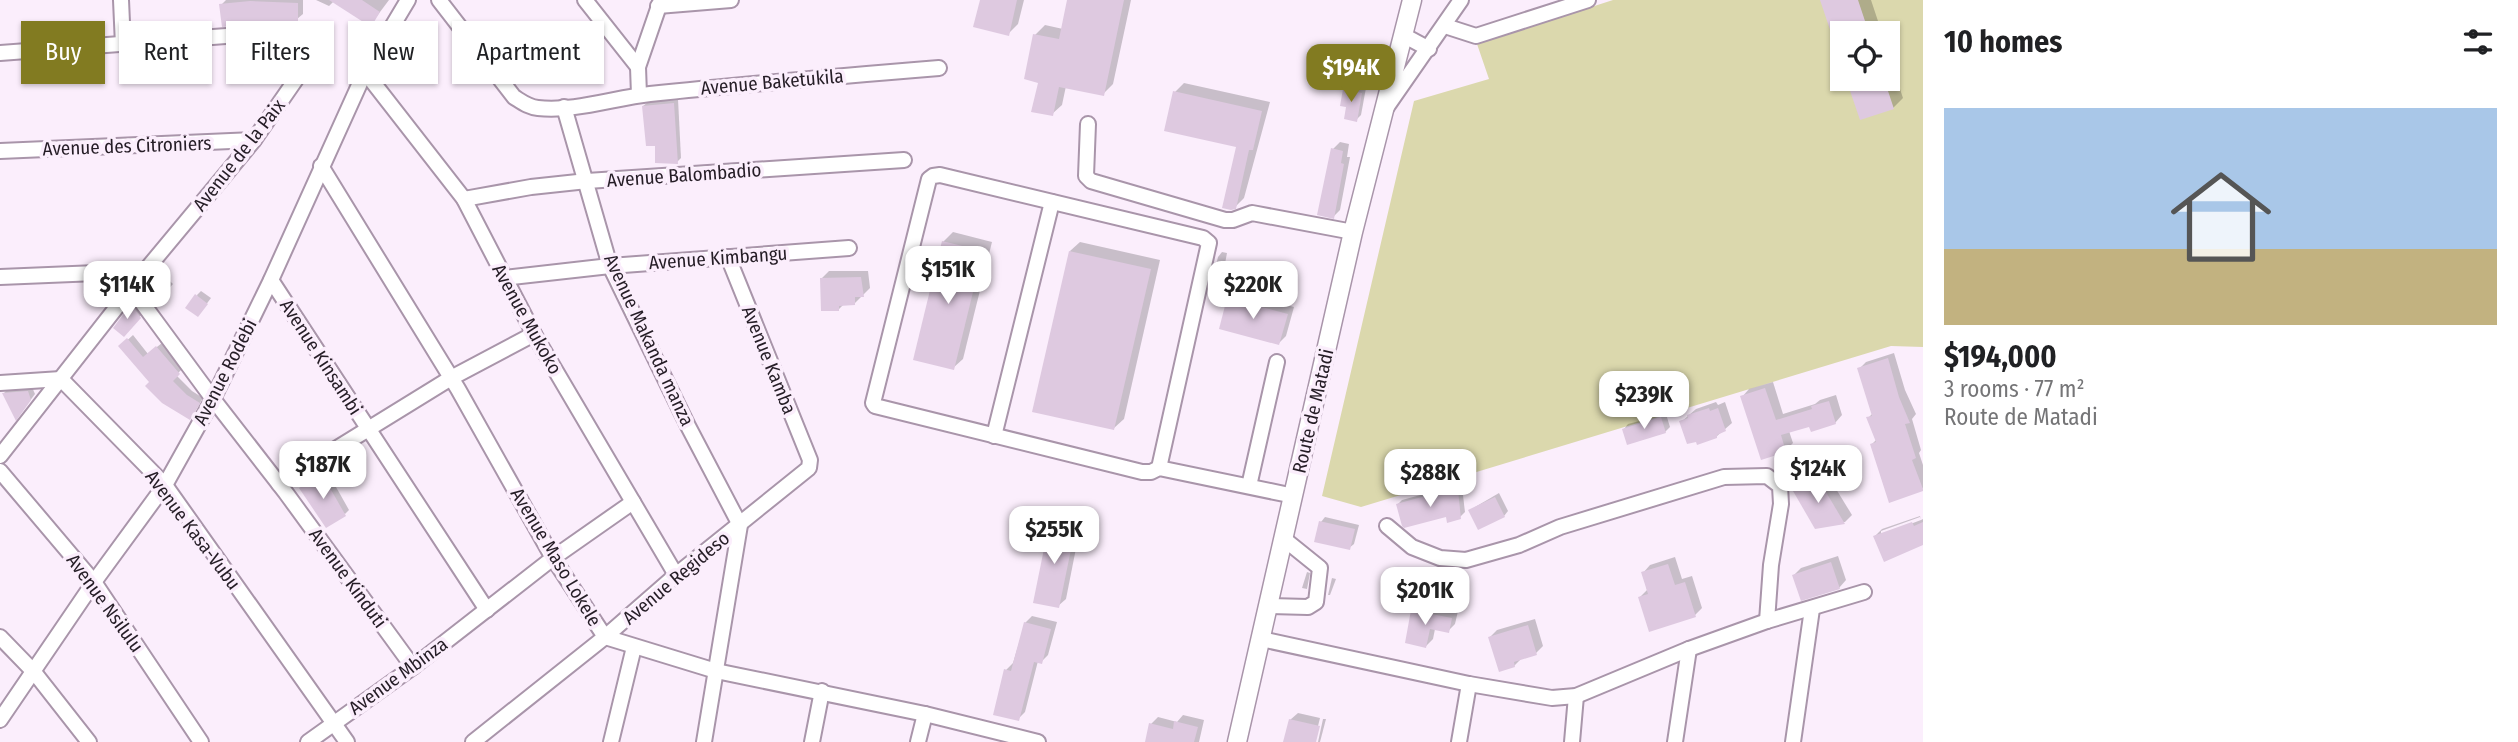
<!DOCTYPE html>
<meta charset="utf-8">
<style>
body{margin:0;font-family:"Fira Sans Condensed",sans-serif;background:#f2f2f2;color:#202124;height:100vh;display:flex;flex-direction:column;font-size:26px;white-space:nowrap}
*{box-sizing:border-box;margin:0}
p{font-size:23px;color:#757577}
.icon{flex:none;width:38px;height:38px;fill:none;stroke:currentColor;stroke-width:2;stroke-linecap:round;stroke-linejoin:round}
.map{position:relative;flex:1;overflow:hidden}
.sheet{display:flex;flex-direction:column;background:#fff;width:595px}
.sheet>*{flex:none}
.guide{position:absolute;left:21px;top:21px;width:665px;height:63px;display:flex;gap:14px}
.controls{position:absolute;left:1830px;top:21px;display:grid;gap:14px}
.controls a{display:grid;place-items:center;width:70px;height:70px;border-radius:0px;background:#fff;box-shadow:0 2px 5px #0004;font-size:35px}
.price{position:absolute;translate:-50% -60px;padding:0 16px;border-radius:14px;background:#fff;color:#222;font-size:23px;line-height:46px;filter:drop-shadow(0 2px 4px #0008)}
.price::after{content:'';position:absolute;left:50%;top:42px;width:21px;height:16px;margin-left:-10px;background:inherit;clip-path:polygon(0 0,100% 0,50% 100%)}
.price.on{background:#827b21;color:#fff}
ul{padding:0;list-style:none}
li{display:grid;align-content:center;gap:14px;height:371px;padding:0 21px}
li+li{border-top:2px solid #e0e0e0}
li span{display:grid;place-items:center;height:217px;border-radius:0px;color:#555}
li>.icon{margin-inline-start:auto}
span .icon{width:126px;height:126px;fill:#fffc;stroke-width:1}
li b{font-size:30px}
h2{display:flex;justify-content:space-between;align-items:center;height:84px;padding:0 21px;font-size:30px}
.chip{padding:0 24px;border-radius:0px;background:#fff;box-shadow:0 2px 5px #0004;font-size:24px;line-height:63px}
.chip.on{background:#827b21;color:#fff}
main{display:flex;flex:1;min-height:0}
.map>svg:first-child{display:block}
</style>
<main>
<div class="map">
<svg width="1923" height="742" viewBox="0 0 1923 742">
<rect width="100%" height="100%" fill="#fbeefc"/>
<path fill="#dbd8ad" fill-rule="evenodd" d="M1613,0H1923V347L1891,346L1361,507L1322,496L1414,101L1489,79L1477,44ZM1843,33H1888V79H1843Z"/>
<g fill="#0003" fill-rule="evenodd">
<polygon points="226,0 303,0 303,14 297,19 245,20 242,23 221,5"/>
<polygon points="316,0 389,0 371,24 334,1 329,6"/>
<polygon points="982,0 1024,0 1018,24 1008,34"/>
<polygon points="1069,0 1131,0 1113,84 1103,94 1066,86 1062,105 1052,114 1040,81 1035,35 1045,25 1063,29"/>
<polygon points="1822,0 1871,0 1882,33 1843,33 1843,63"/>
<polygon points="1359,52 1370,54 1366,67 1355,64"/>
<polygon points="1888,53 1903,98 1893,108 1861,118 1848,79 1888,79"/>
<polygon points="1184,83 1270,102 1244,198 1235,207 1238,145 1175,92"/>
<polygon points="1349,85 1366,88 1361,115 1356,120 1348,106 1344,90"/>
<polygon points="678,99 681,158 677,162 656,144 643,106 648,102"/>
<polygon points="1340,142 1349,144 1347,157 1350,157 1340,210 1333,217 1333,149"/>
<polygon points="953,232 992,242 963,359 953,368 943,242"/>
<polygon points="1080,242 1160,260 1124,419 1114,428 1070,251"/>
<polygon points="1222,252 1227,253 1224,269 1219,274 1214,273 1218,257"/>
<polygon points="829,271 868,271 870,288 854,304 844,304 839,309 822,278"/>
<polygon points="161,273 173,284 161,297 147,289"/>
<polygon points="201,291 211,298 202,310 197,295"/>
<polygon points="1236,291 1294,307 1286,336 1279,343 1229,299"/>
<polygon points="137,301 144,312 123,335 115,328"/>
<polygon points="133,335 148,354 162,343 183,368 176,375 192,391 203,398 194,413 152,382 121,346"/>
<polygon points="1894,353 1905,390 1916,414 1912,419 1921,450 1919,453 1923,465 1923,489 1872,444 1877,439 1868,418 1873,413 1859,369 1866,362"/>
<polygon points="1773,382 1783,414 1815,404 1820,400 1836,395 1842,415 1835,423 1810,424 1789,431 1793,443 1785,451 1742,397 1749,389"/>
<polygon points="32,387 35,394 20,414 4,393 8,389"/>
<polygon points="1716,402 1718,405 1725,402 1732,423 1717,436 1681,422 1696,409"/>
<polygon points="1666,414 1670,427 1665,432 1624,429 1628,424"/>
<polygon points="327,471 349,510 345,514 301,488"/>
<polygon points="1825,471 1852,515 1845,522 1816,527 1795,492 1802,484"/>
<polygon points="1450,487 1462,487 1465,512 1460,517 1398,504 1402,500"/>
<polygon points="1499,493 1508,511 1504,516 1470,510"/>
<path d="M1920,516L1921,520L1923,519V543L1875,536L1882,529ZM1920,517L1921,520L1881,535V531Z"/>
<polygon points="1325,517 1359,525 1354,544 1349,548 1321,522"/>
<polygon points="1057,518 1081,523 1066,599 1058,606 1050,525"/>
<polygon points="1838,556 1846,580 1839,588 1794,575 1801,568"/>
<polygon points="1675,557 1682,579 1692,576 1702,608 1695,615 1640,597 1647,590 1643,573 1650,565"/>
<polygon points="1307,572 1310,573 1307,589 1302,588"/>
<polygon points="1332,578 1336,579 1330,595 1328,595"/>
<polygon points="1420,603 1458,611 1455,624 1448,631 1435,629 1433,639 1426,646 1413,611"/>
<polygon points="1032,616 1057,622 1048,655 1041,662 1038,661 1025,712 1018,719 1006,670 1013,663 1025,623"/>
<polygon points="1535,619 1543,646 1536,653 1522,658 1514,666 1490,637 1497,630"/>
<polygon points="1298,713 1320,718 1314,742 1285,742 1290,720"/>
<polygon points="1183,715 1204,720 1199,742 1150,742 1151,724 1158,717 1177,722"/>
<polygon points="1323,719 1326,719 1320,742 1318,742"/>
</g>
<g fill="#dec9e0">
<polygon points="329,0 362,0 380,12 371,27"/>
<polygon points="980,0 1017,0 1009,36 973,27"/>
<polygon points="1067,0 1124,0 1104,96 1059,87 1053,116 1031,112 1038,83 1024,79 1033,34 1059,39"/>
<polygon points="1820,0 1858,0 1869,33 1843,33 1843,61 1841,62"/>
<polygon points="250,1 298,3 298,21 243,22 243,25 222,27 219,4"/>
<polygon points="1846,79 1884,79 1894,109 1860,120"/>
<polygon points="1343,89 1362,93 1357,122 1344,119 1346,107 1340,106"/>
<polygon points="1173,91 1262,111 1253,150 1249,150 1236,209 1231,210 1222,208 1236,147 1164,131"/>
<polygon points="674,103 678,164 655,163 655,146 646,146 642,106"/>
<polygon points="1331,148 1343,151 1341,163 1344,164 1334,219 1317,215"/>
<polygon points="942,241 983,251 954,370 913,360"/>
<polygon points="1069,251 1151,269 1114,430 1032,412"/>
<polygon points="155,277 170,289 157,304 144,289"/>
<polygon points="861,277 864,297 855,297 855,305 839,306 839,311 821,311 820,278"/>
<polygon points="195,294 208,304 198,317 185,308"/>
<polygon points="1227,298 1288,314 1279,345 1219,329"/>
<polygon points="131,304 141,318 124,337 113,328"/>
<polygon points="127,338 143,357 156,346 180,374 173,381 187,395 200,403 190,420 162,403 145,386 149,382 118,346"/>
<polygon points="1888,358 1899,397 1910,423 1905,424 1916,458 1912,460 1923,489 1923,491 1889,503 1870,444 1876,442 1866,417 1872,416 1857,368"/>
<polygon points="1765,388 1776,420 1812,409 1811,406 1829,401 1836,424 1811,432 1809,427 1781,435 1786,452 1761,460 1740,396"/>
<polygon points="28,391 31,400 16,421 2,393"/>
<polygon points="1709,408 1710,411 1718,408 1726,431 1717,435 1717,438 1697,445 1696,442 1687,444 1679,421 1688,418 1687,415"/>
<polygon points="1661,417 1666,433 1627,445 1622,429"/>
<polygon points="322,474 346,516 326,528 299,488"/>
<polygon points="1817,477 1845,524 1815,529 1793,491"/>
<polygon points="1458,490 1461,519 1447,523 1446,517 1404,528 1402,526 1396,504 1444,491"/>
<polygon points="1495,497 1505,517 1478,530 1468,510"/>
<polygon points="1319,521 1355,529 1350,550 1314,542"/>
<polygon points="1912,522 1914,526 1923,522 1923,545 1884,562 1873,536"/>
<polygon points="1049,524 1075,530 1059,608 1033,603"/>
<polygon points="1831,562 1840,589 1801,601 1792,575"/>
<polygon points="1668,564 1675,585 1685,582 1696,617 1649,632 1638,597 1648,594 1641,572"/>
<polygon points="1411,610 1452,618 1449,633 1430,629 1426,648 1405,643"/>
<polygon points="1024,622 1051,629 1042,664 1034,662 1019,721 993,715 1004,669 1011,671"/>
<polygon points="1528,625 1537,655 1514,662 1515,667 1499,672 1488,637"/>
<polygon points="1289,719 1320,726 1316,742 1283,742"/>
<polygon points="1174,721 1198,727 1194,742 1145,742 1149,723 1173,729"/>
</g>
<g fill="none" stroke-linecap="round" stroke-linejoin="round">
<defs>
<g id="minor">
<polyline points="121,0 123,45"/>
<path d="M439,0L514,97C522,102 528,107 538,108C574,112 614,98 650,94C746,84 842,76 939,68"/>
<polyline points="585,0 638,67"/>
<polyline points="658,6 731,0"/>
<polyline points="1445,26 1476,36 1588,0"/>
<polyline points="1403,35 1429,49"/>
<polyline points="0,53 305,30 319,33 319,46 254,140 145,271 0,456"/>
<polyline points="365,72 464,199 534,334 676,575"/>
<polyline points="639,95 638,67 661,0"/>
<polyline points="564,107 610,266 688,426 740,525 704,742"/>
<polyline points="1386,108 1461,0"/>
<polyline points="1088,124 1086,176 1091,181 1225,220 1233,220 1252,213 1353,232"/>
<polyline points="0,151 254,140"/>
<polyline points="321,166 458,389 553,558 605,637 716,671 925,714 1038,742"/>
<polyline points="464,199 531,187 587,181 904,160"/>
<polyline points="0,277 145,271"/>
<polyline points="504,278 610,266 849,248"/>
<polyline points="271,280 487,610"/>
<polyline points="132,289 213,399 286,493 413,667"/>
<polyline points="0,383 61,379 165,485 347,742"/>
<polyline points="994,436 1052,202"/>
<polyline points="1159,468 1209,243 1203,238 940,175 933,176 929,179 873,403 875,406 1142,472 1151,472 1159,468 1294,496"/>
<polyline points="0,471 94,582 201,742"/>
<polyline points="279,484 451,378 534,334"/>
<polyline points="1249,486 1277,362"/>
<polyline points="1387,526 1412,547 1440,558 1466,560 1519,545 1560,527 1724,477 1767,476 1780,486 1781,504 1771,565 1767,621"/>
<polyline points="1268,606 1308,607 1316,602 1320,568 1284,539"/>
<polyline points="0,637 34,672 89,742"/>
<polyline points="1261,639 1469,684 1552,698 1576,696 1689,649 1767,621 1864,592"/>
<polyline points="0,720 94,582 165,485 213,399 271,280 365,72 408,0"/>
<polyline points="308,742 413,667 553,558 633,502"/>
<polyline points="473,742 605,637 676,575 809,468 810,460 728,257"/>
<polyline points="611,742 634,647"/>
<polyline points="812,742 822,691"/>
<polyline points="918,742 925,714"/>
<polyline points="1459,742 1469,684"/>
<polyline points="1572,742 1576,696"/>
<polyline points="1675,742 1689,649"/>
<polyline points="1793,742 1812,609"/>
</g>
<polyline id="major" points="1237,742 1353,232 1412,0"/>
</defs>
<use href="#minor" stroke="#a995aa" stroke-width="18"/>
<use href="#major" stroke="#a995aa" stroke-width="21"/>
<use href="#minor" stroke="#fff" stroke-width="14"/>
<use href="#major" stroke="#fff" stroke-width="18"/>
</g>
<g text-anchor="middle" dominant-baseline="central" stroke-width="7" stroke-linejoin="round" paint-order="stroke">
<g font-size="19" fill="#251d26" stroke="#fbeefc">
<text transform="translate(772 82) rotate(-5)">Avenue Baketukila</text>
<text transform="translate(127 146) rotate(-2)">Avenue des Citroniers</text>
<text transform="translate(239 155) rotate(-52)">Avenue de la Paix</text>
<text transform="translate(684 175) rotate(-4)">Avenue Balombadio</text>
<text transform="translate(718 258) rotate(-4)">Avenue Kimbangu</text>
<text transform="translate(527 319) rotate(61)">Avenue Mukoko</text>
<text transform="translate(649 340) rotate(65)">Avenue Makanda manza</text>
<text transform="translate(321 357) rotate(57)">Avenue Kinsambi</text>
<text transform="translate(769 360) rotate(68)">Avenue Kamba</text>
<text transform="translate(225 372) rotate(-63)">Avenue Rodebi</text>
<text transform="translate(1313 411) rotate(-77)">Route de Matadi</text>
<text transform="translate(193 530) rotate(53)">Avenue Kasa-Vubu</text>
<text transform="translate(556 557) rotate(59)">Avenue Maso Lokele</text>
<text transform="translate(348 578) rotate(54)">Avenue Kinduti</text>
<text transform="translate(676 578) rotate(-40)">Avenue Regideso</text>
<text transform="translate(105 603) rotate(54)">Avenue Nsilulu</text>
<text transform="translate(398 676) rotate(-36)">Avenue Mbinza</text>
</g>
</g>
</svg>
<div class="controls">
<a><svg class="icon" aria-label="locate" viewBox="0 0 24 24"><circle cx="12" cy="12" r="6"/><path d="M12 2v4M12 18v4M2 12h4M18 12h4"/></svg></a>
</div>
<b class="price on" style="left:1351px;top:104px">$194K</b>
<b class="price" style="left:948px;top:306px">$151K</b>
<b class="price" style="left:127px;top:321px">$114K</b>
<b class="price" style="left:1253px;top:321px">$220K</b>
<b class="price" style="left:1644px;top:431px">$239K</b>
<b class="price" style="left:323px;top:501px">$187K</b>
<b class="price" style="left:1818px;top:505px">$124K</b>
<b class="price" style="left:1430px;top:509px">$288K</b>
<b class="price" style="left:1054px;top:566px">$255K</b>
<b class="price" style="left:1425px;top:627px">$201K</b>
<div class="guide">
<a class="chip on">Buy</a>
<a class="chip">Rent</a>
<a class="chip">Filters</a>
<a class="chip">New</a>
<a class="chip">Apartment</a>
</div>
</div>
<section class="sheet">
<h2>10 homes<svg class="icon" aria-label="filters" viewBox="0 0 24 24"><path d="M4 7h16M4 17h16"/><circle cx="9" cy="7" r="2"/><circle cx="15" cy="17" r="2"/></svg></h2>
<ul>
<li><span style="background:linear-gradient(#a9c7e8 65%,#c2b280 0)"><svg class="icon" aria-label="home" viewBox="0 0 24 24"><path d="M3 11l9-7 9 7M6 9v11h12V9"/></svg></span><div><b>$194,000</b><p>3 rooms · 77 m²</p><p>Route de Matadi</p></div></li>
</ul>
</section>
</main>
